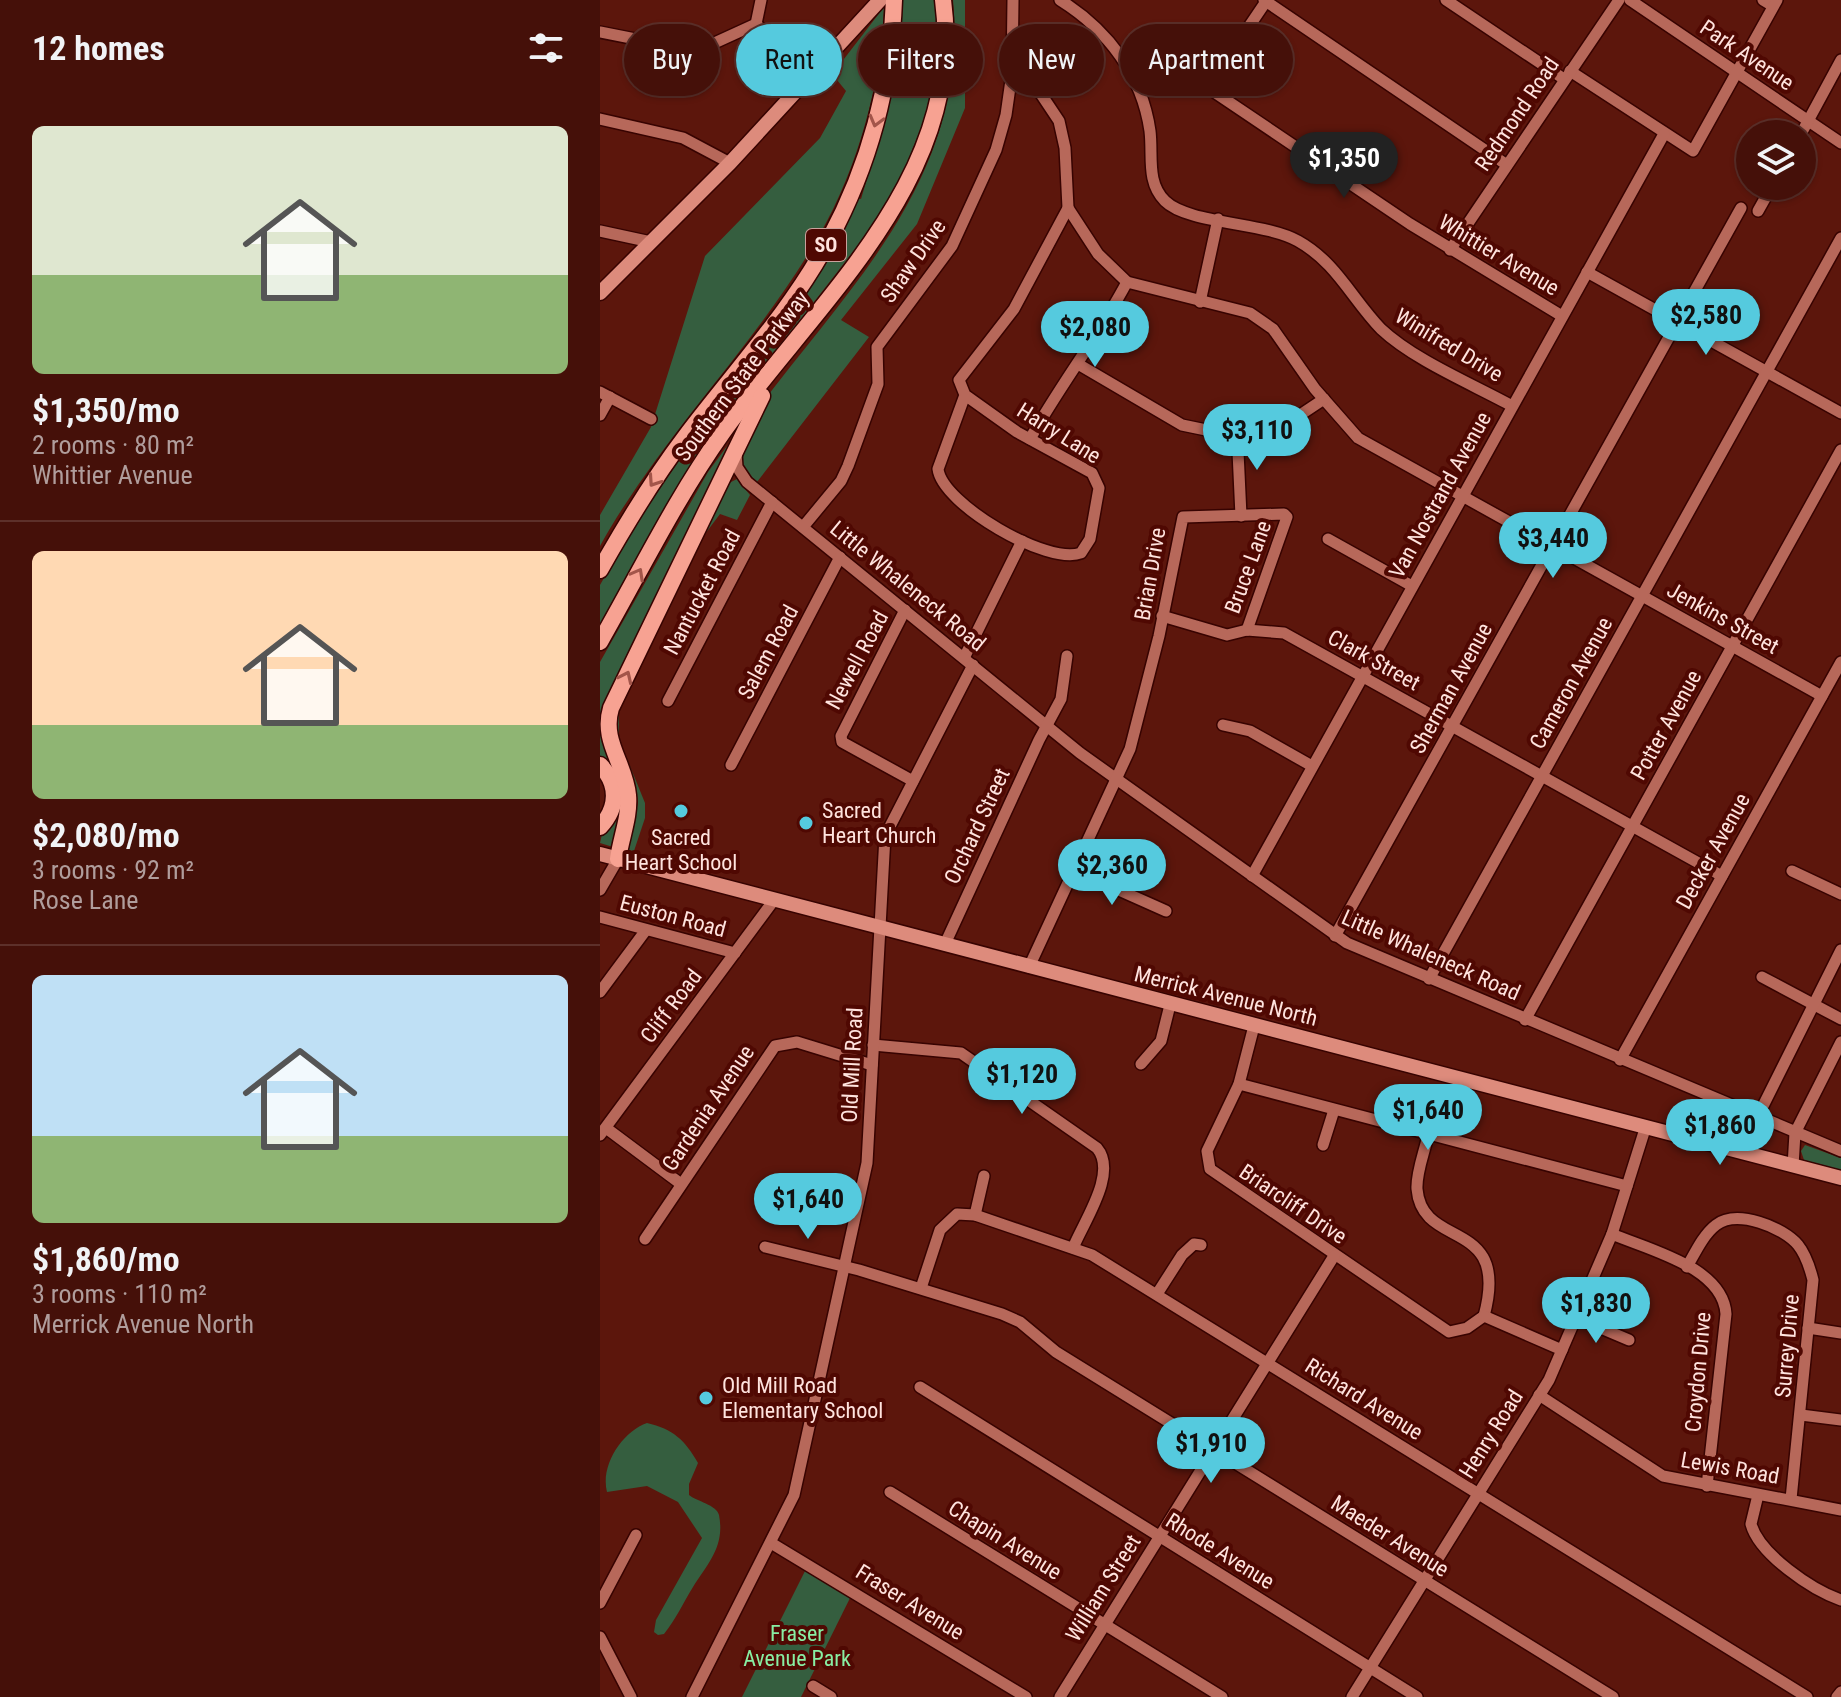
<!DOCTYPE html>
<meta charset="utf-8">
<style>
body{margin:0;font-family:"Roboto Condensed",sans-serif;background:#4f1e17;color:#f1f3f6;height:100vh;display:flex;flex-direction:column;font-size:30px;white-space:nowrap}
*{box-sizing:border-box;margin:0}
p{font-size:26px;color:#b09d9c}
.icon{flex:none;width:44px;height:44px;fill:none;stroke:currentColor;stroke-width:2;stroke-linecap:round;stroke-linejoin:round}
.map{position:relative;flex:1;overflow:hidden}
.details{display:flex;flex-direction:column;background:#451009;width:600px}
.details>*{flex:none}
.banner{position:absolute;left:24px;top:24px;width:760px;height:72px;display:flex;gap:16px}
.controls{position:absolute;left:1136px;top:120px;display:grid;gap:16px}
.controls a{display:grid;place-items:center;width:80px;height:80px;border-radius:50%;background:#451009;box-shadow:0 2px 6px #0004,0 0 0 2px #5d302a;font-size:40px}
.price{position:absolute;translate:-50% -68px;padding:0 18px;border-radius:28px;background:#55cade;color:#111;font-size:26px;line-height:52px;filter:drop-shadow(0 2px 4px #0008)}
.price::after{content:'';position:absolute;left:50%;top:48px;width:24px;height:18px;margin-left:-12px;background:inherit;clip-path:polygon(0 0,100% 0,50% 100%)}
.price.on{background:#222;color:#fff}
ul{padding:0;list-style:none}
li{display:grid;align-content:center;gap:16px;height:424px;padding:0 32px}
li+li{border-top:2px solid #5d302a}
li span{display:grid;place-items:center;height:248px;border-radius:12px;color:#555}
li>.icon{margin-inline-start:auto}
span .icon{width:144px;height:144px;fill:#fffc;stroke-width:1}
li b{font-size:34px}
h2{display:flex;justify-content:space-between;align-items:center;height:96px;padding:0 32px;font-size:34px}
.pill{padding:0 28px;border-radius:36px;background:#451009;box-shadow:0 2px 6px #0004,0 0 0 2px #5d302a;font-size:28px;line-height:72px}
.pill.on{background:#55cade;color:#111}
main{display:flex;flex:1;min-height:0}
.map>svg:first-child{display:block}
</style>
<main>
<section class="details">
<h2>12 homes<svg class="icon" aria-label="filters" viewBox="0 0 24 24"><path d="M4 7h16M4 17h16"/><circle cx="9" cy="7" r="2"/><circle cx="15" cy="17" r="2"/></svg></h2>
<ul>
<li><span style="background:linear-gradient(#dfe7d0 60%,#8fb573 0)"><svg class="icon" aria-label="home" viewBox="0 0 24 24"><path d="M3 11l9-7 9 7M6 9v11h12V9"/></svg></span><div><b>$1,350/mo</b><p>2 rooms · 80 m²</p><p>Whittier Avenue</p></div></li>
<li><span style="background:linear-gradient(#ffd9b3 70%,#8fb573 0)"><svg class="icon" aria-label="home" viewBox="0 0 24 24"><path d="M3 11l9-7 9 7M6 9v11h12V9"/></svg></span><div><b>$2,080/mo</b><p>3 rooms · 92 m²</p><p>Rose Lane</p></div></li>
<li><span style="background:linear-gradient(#bfe0f5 65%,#8fb573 0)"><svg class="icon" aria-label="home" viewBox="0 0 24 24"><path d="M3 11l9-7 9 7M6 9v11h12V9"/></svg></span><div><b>$1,860/mo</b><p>3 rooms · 110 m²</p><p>Merrick Avenue North</p></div></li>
</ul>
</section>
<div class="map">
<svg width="1241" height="1697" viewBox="0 0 1241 1697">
<rect width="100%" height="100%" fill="#5c160c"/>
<g fill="#355e3f">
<path d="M303,0H336C337,59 337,95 312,150L317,153L269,231L153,381L0,626V585L29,534L258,198L261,199L292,94Z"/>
<path d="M353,0H365V108L317,224L241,320L269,337L157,482L139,464L148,427L162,403C259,276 368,172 353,0Z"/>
<path d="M284,7C281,84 258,167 220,234C157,345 62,434 0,546V515L51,427L105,256L220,138L246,91L237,80V68Z"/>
<polygon points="130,442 133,442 9,705 25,808 13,847 0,843 15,776 4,758 0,760 0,662 108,472"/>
<path d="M137,479L150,495L137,520L120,514L90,554L19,705V739L45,803V818L34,851L29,850L26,843C28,831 38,808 38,802C34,764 4,747 18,703L125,485Z"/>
<polygon points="1205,1145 1241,1158 1241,1170 1204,1160 1201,1151"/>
<path d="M47,1423C73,1429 85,1440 98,1463L89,1484V1495C96,1501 117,1505 119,1515C125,1546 109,1562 93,1587C83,1603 76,1619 64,1634L58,1635L54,1632L56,1620L102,1538L78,1502L47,1486L7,1492C0,1465 23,1431 47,1423Z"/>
<polygon points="207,1567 252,1594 201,1697 142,1697"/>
</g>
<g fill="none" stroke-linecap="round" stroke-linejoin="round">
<defs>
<g id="minor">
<path d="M460,0C508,30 542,75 550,131C553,156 546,182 565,201C588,224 665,222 698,241C736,262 752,299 781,329C814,360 872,384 912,406"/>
<polyline points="664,0 907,165"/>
<polyline points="846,0 964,79"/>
<polyline points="1030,0 1241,143"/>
<polyline points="1163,0 1173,6"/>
<polyline points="156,24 212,76"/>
<polyline points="156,24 161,0"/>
<polyline points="0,32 86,49 110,45 156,24"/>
<polyline points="528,68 553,64 583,71 810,224 962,316"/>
<polyline points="970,71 1093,151 1177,0"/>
<polyline points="608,87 667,0"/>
<polyline points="0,119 83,138 130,163"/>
<polyline points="1201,134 1241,60"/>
<polyline points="468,208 498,254 527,282 650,313 673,329 715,389 758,438 1222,696"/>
<polyline points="1158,211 1172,186"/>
<polyline points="0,231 51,242"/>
<polyline points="850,250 1019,0"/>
<polyline points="987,272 1241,413"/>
<polyline points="600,302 618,219"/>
<polyline points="478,364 582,425 611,431 682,427 724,399"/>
<polyline points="0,392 51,419"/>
<path d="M365,395L417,432L492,473L499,488L490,539L481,553C448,566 342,504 338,469L365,395L359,380L414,309L468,208L465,148L459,121L437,88L412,73"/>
<polyline points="0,415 10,397"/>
<polyline points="637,430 641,516"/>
<path d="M430,439C460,385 498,337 527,282"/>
<polyline points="136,452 137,467 147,482 480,753 747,943 1241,1151"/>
<polyline points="203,527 241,481 248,466 278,384 277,347 352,246 396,150 406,115 412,73 413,0"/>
<polyline points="728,539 812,586"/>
<polyline points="305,610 241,736 242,742 313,781"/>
<polyline points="562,616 627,635 647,630 684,633 1122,876"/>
<polyline points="364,658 422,541"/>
<polyline points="68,701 172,502"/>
<polyline points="623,725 650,731 712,766"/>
<polyline points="131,765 240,557"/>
<polyline points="474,870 566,911"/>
<polyline points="1192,871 1241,894"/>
<polyline points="652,876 1064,134"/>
<polyline points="0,890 18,859"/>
<polyline points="0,917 135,953"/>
<polyline points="735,936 1141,208"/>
<polyline points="345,944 439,740 461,699 467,656"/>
<polyline points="429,967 530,749 559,636 583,517 684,514 687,517 647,630"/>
<polyline points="1162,977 1241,1019"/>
<polyline points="829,979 1241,238"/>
<polyline points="0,992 46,930"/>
<polyline points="925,1020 1241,450"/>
<polyline points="654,1026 639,1084 607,1151 610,1169 849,1332 867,1328 884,1316"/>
<path d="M273,1045L361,1053L497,1148C518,1173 484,1221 473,1248"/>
<polyline points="1020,1060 1241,662"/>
<polyline points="541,1064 561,1041 570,1005"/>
<polyline points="639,1084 1027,1186"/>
<polyline points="1157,1118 1241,950"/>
<polyline points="6,1128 81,1184"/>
<polyline points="0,1135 174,900"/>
<path d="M828,1135C825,1151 816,1172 817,1189C822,1251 911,1216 884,1316"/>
<polyline points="723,1145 734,1110"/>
<polyline points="1193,1166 1195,1133 1241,1042"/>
<polyline points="375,1215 384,1176"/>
<path d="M1012,1234C1049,1250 1123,1267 1126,1314L1107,1486"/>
<polyline points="45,1239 175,1046 197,1042 272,1065"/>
<polyline points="165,1247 259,1270 402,1314 420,1322 456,1352 1013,1697"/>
<path d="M1087,1267C1095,1253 1103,1235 1116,1225C1137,1209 1183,1227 1198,1245C1206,1255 1210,1268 1213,1280L1191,1499"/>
<polyline points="321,1288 340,1230 357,1214 375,1215 492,1255 1207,1697"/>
<polyline points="557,1294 582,1255 594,1244 601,1245"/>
<polyline points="884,1316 962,1350"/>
<polyline points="977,1318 1029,1340"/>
<polyline points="1208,1328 1241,1333"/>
<polyline points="320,1387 817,1697"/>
<polyline points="939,1395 1063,1476 1241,1510"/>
<polyline points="1201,1415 1241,1420"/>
<polyline points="290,1492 622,1697"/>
<path d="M1158,1495L1151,1524C1159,1554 1212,1590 1241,1600"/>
<polyline points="171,1543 426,1697"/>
<polyline points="0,1603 36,1535"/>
<polyline points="0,1637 31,1697"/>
<polyline points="213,1686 231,1697"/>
<polyline points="92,1697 194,1495 267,1163 285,836 373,665"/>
<polyline points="460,1697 734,1256"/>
<polyline points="752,1697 949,1380 1012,1234 1045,1129"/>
<polyline points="1237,1697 1241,1692"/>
</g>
<g id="major">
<polyline points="0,293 130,163 280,0"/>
<polyline points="0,854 1241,1178"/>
</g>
<g id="highway">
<path d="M0,570C26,524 53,479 85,437C134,372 191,311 229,240C269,166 291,84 294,0"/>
<path d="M0,642C40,572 76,498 123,432C216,302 367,177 343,0"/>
<path d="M0,765C19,784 18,808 0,827"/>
<path d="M18,859C21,837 30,817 28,795C25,763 1,741 11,708L162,396"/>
</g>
</defs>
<use href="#minor" stroke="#370301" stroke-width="14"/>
<use href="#major" stroke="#370301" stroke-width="17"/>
<use href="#highway" stroke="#370301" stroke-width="19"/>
<use href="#minor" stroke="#b7685a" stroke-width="11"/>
<use href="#major" stroke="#dd8b7c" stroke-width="14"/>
<use href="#highway" stroke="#f7a292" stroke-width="16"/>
</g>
<defs><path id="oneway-chevron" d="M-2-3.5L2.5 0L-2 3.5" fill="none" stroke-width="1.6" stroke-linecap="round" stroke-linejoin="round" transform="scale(2)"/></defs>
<g stroke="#a3554a">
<use href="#oneway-chevron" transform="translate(276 121) rotate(105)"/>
<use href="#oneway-chevron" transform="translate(54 481) rotate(124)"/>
<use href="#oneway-chevron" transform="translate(38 574) rotate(-61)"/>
<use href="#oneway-chevron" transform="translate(26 677) rotate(-65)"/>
</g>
<g fill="#55cade" stroke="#4f0802" stroke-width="3">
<circle cx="81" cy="811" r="8"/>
<circle cx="206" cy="823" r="8"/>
<circle cx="106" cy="1398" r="8"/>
</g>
<g text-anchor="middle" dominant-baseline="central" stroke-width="8" stroke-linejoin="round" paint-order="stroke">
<rect fill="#4f0802" stroke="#caa19c" stroke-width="2" x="206" y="229" width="40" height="32" rx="6"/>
<g font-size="20" font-weight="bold" fill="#ffe3de">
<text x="226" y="245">SO</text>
</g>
<g font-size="22" fill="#ffe3de" stroke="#4f0802">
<text transform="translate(1147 55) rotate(34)">Park Avenue</text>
<text transform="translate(917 114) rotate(-56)">Redmond Road</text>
<text transform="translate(899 255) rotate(31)">Whittier Avenue</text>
<text transform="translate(313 261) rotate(-55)">Shaw Drive</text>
<text transform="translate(849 345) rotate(31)">Winifred Drive</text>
<text transform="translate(142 376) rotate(-53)">Southern State Parkway</text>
<text transform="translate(459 433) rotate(32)">Harry Lane</text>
<text transform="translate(840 495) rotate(-61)">Van Nostrand Avenue</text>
<text transform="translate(648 567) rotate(-70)">Bruce Lane</text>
<text transform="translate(550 574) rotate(-80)">Brian Drive</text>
<text transform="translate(308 586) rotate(39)">Little Whaleneck Road</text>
<text transform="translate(102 592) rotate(-62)">Nantucket Road</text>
<text transform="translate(1123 618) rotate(29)">Jenkins Street</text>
<text transform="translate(168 652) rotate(-62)">Salem Road</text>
<text transform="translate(257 660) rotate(-62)">Newell Road</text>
<text transform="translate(774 660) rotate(29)">Clark Street</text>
<text transform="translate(971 683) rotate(-61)">Cameron Avenue</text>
<text transform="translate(851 688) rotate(-61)">Sherman Avenue</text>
<text transform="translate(1066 725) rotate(-61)">Potter Avenue</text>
<text transform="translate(377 826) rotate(-65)">Orchard Street</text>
<text transform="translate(1113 851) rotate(-61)">Decker Avenue</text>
<text transform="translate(73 916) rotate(15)">Euston Road</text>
<text transform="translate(831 955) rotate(24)">Little Whaleneck Road</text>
<text transform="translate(626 996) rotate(14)">Merrick Avenue North</text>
<text transform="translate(71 1006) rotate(-53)">Cliff Road</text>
<text transform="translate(252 1065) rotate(-87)">Old Mill Road</text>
<text transform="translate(108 1108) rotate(-56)">Gardenia Avenue</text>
<text transform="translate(693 1204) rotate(34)">Briarcliff Drive</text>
<text transform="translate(1187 1346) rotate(-85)">Surrey Drive</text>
<text transform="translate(1098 1372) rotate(-85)">Croydon Drive</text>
<text transform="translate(764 1399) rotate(32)">Richard Avenue</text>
<text transform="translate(891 1434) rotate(-58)">Henry Road</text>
<text transform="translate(1130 1468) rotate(10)">Lewis Road</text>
<text transform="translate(790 1536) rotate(32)">Maeder Avenue</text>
<text transform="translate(405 1540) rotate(32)">Chapin Avenue</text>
<text transform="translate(620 1551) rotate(32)">Rhode Avenue</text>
<text transform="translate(503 1588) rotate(-58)">William Street</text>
<text transform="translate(310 1602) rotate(32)">Fraser Avenue</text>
</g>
<g font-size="22" fill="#ffe3de" stroke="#4f0802" text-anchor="start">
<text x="222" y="810">Sacred<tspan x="222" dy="25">Heart Church</tspan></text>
<text x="81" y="837" text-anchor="middle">Sacred<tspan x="81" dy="25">Heart School</tspan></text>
<text x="122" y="1385">Old Mill Road<tspan x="122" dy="25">Elementary School</tspan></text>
</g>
<g font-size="22" fill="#88eea3" stroke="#4f0802">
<text x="197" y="1633">Fraser<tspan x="197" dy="25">Avenue Park</tspan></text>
</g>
</g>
</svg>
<div class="controls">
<a><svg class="icon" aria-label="layers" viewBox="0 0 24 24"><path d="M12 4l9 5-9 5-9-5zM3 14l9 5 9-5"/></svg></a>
</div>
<b class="price on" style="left:744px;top:200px">$1,350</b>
<b class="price" style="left:1106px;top:357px">$2,580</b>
<b class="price" style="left:495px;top:369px">$2,080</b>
<b class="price" style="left:657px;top:472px">$3,110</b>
<b class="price" style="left:953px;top:580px">$3,440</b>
<b class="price" style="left:512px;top:907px">$2,360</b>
<b class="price" style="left:422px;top:1116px">$1,120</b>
<b class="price" style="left:828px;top:1152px">$1,640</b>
<b class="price" style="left:1120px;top:1167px">$1,860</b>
<b class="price" style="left:208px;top:1241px">$1,640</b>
<b class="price" style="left:996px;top:1345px">$1,830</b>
<b class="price" style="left:611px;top:1485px">$1,910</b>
<div class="banner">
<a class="pill">Buy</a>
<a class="pill on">Rent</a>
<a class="pill">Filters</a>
<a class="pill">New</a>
<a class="pill">Apartment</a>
</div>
</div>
</main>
